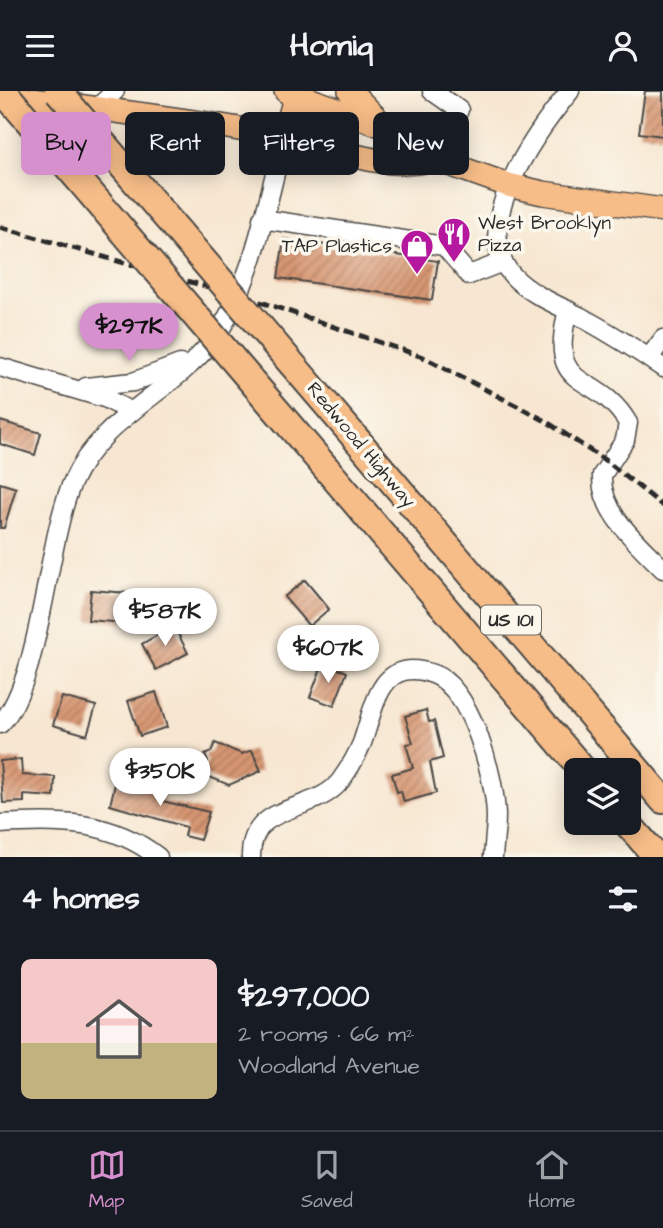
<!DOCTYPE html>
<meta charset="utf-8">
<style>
body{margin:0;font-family:"Architects Daughter",sans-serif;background:#242831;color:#f1f3f6;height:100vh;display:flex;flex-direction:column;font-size:26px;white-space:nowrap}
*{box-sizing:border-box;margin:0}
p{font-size:23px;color:#9ea1a6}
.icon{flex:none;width:38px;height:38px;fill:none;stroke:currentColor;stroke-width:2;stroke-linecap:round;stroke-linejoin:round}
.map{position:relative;height:766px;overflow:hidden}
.sheet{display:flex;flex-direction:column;background:#171b24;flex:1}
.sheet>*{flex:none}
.top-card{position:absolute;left:21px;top:21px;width:621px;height:63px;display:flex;gap:14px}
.tools{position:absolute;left:564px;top:667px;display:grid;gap:14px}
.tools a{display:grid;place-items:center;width:77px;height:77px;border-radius:10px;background:#171b24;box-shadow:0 4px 18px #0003;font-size:35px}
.price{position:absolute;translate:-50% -60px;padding:0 16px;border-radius:24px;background:#fff;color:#222;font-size:23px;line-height:46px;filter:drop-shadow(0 2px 4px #0008)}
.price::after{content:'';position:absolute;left:50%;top:42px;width:21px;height:16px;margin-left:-10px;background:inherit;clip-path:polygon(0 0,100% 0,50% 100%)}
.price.current{background:#d690ce;color:#111}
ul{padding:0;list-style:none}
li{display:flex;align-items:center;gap:21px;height:175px;padding:0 21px}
li span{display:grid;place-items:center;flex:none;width:196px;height:140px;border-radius:10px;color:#555}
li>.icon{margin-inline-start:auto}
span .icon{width:84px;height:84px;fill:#fffc;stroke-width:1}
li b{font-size:30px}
h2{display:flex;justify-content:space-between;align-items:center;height:84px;padding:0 21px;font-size:30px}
.chip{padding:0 24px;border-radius:10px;background:#171b24;box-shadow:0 4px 18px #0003;font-size:24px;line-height:63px}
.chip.current{background:#d690ce;color:#111}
header{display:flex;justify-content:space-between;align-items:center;height:91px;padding:0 21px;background:#171b24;font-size:32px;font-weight:700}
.menu{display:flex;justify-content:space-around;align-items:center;height:98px;border-top:2px solid #363941;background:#171b24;font-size:19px;color:#9ea1a6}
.menu a{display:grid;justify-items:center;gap:4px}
.menu .current{color:#d690ce}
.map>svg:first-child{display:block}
</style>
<header><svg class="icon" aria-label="menu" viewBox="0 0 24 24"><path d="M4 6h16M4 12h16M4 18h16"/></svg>Homiq<svg class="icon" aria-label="person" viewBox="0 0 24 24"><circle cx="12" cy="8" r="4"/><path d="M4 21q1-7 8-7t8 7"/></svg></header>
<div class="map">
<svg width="663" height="766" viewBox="0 0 663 766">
<defs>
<pattern id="building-hatch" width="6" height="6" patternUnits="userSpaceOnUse" patternTransform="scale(1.75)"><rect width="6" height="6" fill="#d79672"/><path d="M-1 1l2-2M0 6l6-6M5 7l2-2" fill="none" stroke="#af7b5e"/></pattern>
</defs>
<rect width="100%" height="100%" fill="#fbf7ec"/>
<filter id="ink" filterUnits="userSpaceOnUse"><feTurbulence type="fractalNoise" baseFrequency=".0143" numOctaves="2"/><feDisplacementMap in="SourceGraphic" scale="14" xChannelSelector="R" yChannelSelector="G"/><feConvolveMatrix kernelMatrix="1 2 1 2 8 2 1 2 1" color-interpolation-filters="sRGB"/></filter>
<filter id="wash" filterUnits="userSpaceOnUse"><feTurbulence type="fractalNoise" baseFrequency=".00686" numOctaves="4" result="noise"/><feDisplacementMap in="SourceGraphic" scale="28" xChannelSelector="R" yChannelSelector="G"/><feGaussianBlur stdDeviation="1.57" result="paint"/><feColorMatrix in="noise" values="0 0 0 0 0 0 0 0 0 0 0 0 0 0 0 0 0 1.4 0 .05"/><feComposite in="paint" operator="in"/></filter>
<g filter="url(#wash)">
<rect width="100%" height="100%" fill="#f7e7d2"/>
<g id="blocks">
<g fill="url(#building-hatch)">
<polygon points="645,0 663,0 663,45 639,42"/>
<polygon points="284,148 438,170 432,209 278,187"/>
<polygon points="0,330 41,342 35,364 0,353"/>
<polygon points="0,392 16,397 4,437 0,437"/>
<polygon points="305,489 329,518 309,535 284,506"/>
<polygon points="91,499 127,502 125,532 88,529"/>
<polygon points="174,535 188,562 156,579 142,553"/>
<polygon points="323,572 347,581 334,615 310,606"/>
<polygon points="156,601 167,636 140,645 128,610"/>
<polygon points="62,606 96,615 87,644 53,634"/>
<polygon points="426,619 429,631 434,630 443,667 430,671 436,702 404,711 401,700 397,701 392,683 413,677 406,653 413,652 405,625"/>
<polygon points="215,652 242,663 252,659 261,680 229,694 202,683 208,670 205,664 211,661"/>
<polygon points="21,668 22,684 55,686 54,706 24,704 24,711 3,712 0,670"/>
<polygon points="115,693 139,698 140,693 164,699 162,710 209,721 200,749 184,745 186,736 110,714"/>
</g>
</g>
</g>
<g filter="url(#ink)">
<use href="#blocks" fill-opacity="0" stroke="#4a4744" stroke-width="2"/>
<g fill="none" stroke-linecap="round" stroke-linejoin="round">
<defs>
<g id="minor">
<polyline points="432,0 459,19 435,68"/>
<path d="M570,0C538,39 466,136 513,185C531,204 558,214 581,226C610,242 636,258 663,277"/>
<polyline points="96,18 115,0"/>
<polyline points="262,128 444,155 469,184 503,171"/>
<path d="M568,219C546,306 596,277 628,332L625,349L602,384C600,422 638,452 663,478"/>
<polyline points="649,267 663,248"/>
<polyline points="0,276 107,308 131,321"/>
<polyline points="86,296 133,291 180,273"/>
<path d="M0,633C41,592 46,453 72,392C99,329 168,303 209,254C252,201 267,111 284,46"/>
<path d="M0,733C58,729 111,729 158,766"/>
<path d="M251,766C250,709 316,724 341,689C349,678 357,664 362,652C375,616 379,564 433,583C471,596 495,687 496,724C496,738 494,752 493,766"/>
</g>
<g id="major">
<polyline points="286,0 386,36 435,68 508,94 543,102 663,119"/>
<polyline points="350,0 379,30"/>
<path d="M0,5C90,17 180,27 269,43C326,52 377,82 435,68"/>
<polyline points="284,46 297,0"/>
</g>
<g id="highway">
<polyline points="358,350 663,709"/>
<polyline points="326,377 583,679"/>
<polyline points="627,732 657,766"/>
</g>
</defs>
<use href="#minor" stroke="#4a4744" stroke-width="21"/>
<use href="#major" stroke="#4a4744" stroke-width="26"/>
<use href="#highway" stroke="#4a4744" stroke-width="30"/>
<use href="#minor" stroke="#fff" stroke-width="18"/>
<use href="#major" stroke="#f7bd88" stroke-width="23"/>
<use href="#highway" stroke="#f7bd88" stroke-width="26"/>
<polyline stroke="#2b2b2b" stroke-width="5" stroke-dasharray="10 5" stroke-linecap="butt" points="0,136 267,213 423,266 544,329 609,372 663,415"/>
<defs>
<g id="highway-bridge">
<polyline points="3,0 326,377"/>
<polyline points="58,0 358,350"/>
</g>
</defs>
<use href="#highway-bridge" stroke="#4a4744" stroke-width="30" stroke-linecap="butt"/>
<use href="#highway-bridge" stroke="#f7bd88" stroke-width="26"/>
</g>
</g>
<defs>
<symbol id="restaurant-pin" viewBox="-11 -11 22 30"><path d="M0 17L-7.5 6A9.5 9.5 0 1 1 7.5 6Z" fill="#b5179e" stroke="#fbf7ec"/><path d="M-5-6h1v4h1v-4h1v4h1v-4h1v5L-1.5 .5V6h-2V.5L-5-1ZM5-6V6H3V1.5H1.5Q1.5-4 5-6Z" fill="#fff"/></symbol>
<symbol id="shop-pin" viewBox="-11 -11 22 30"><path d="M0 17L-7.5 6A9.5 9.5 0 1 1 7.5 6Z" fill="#b5179e" stroke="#fbf7ec"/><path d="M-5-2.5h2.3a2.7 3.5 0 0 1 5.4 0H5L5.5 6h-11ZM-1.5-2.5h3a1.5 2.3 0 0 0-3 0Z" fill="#fff"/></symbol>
</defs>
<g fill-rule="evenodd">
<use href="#restaurant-pin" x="435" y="124" width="38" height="52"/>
<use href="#shop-pin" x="398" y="136" width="38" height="52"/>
</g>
<g text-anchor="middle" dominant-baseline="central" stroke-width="7" stroke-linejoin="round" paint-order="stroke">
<rect fill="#fbf7ec" stroke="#696865" stroke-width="2" x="481" y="514.5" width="60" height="29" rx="5"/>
<g font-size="18" font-weight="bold" fill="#2b2b2b">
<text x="511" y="529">US 101</text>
</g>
<g font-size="19" fill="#2b2b2b" stroke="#fbf7ec" text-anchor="start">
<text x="478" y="132">West Brooklyn<tspan x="478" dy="22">Pizza</tspan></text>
<text x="392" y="155" text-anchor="end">TAP Plastics</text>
</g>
<g font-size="19" fill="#2b2b2b" stroke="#fbf7ec">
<text transform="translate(361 354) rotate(50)">Redwood Highway</text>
</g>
</g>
</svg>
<div class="tools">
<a><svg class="icon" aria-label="layers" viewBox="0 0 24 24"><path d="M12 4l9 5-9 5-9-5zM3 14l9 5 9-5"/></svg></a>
</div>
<b class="price current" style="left:129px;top:272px">$297K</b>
<b class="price" style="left:165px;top:557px">$587K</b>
<b class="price" style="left:328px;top:594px">$607K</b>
<b class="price" style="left:160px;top:717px">$350K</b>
<div class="top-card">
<a class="chip current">Buy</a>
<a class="chip">Rent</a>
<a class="chip">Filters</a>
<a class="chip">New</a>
</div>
</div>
<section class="sheet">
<h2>4 homes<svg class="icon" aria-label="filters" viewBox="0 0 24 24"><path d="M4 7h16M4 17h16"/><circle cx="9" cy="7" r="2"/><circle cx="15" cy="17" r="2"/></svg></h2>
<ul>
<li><span style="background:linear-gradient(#f6c9c9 60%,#c2b280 0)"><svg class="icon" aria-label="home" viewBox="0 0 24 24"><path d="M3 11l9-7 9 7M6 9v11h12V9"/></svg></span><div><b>$297,000</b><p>2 rooms · 66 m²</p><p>Woodland Avenue</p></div></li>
</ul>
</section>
<nav class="menu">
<a class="current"><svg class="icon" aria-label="map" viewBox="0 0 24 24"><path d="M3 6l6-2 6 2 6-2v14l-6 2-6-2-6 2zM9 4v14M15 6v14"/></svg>Map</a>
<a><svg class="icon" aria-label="saved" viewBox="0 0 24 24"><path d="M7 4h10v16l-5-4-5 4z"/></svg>Saved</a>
<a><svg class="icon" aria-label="home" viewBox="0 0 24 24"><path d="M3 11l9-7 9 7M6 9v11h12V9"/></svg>Home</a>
</nav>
